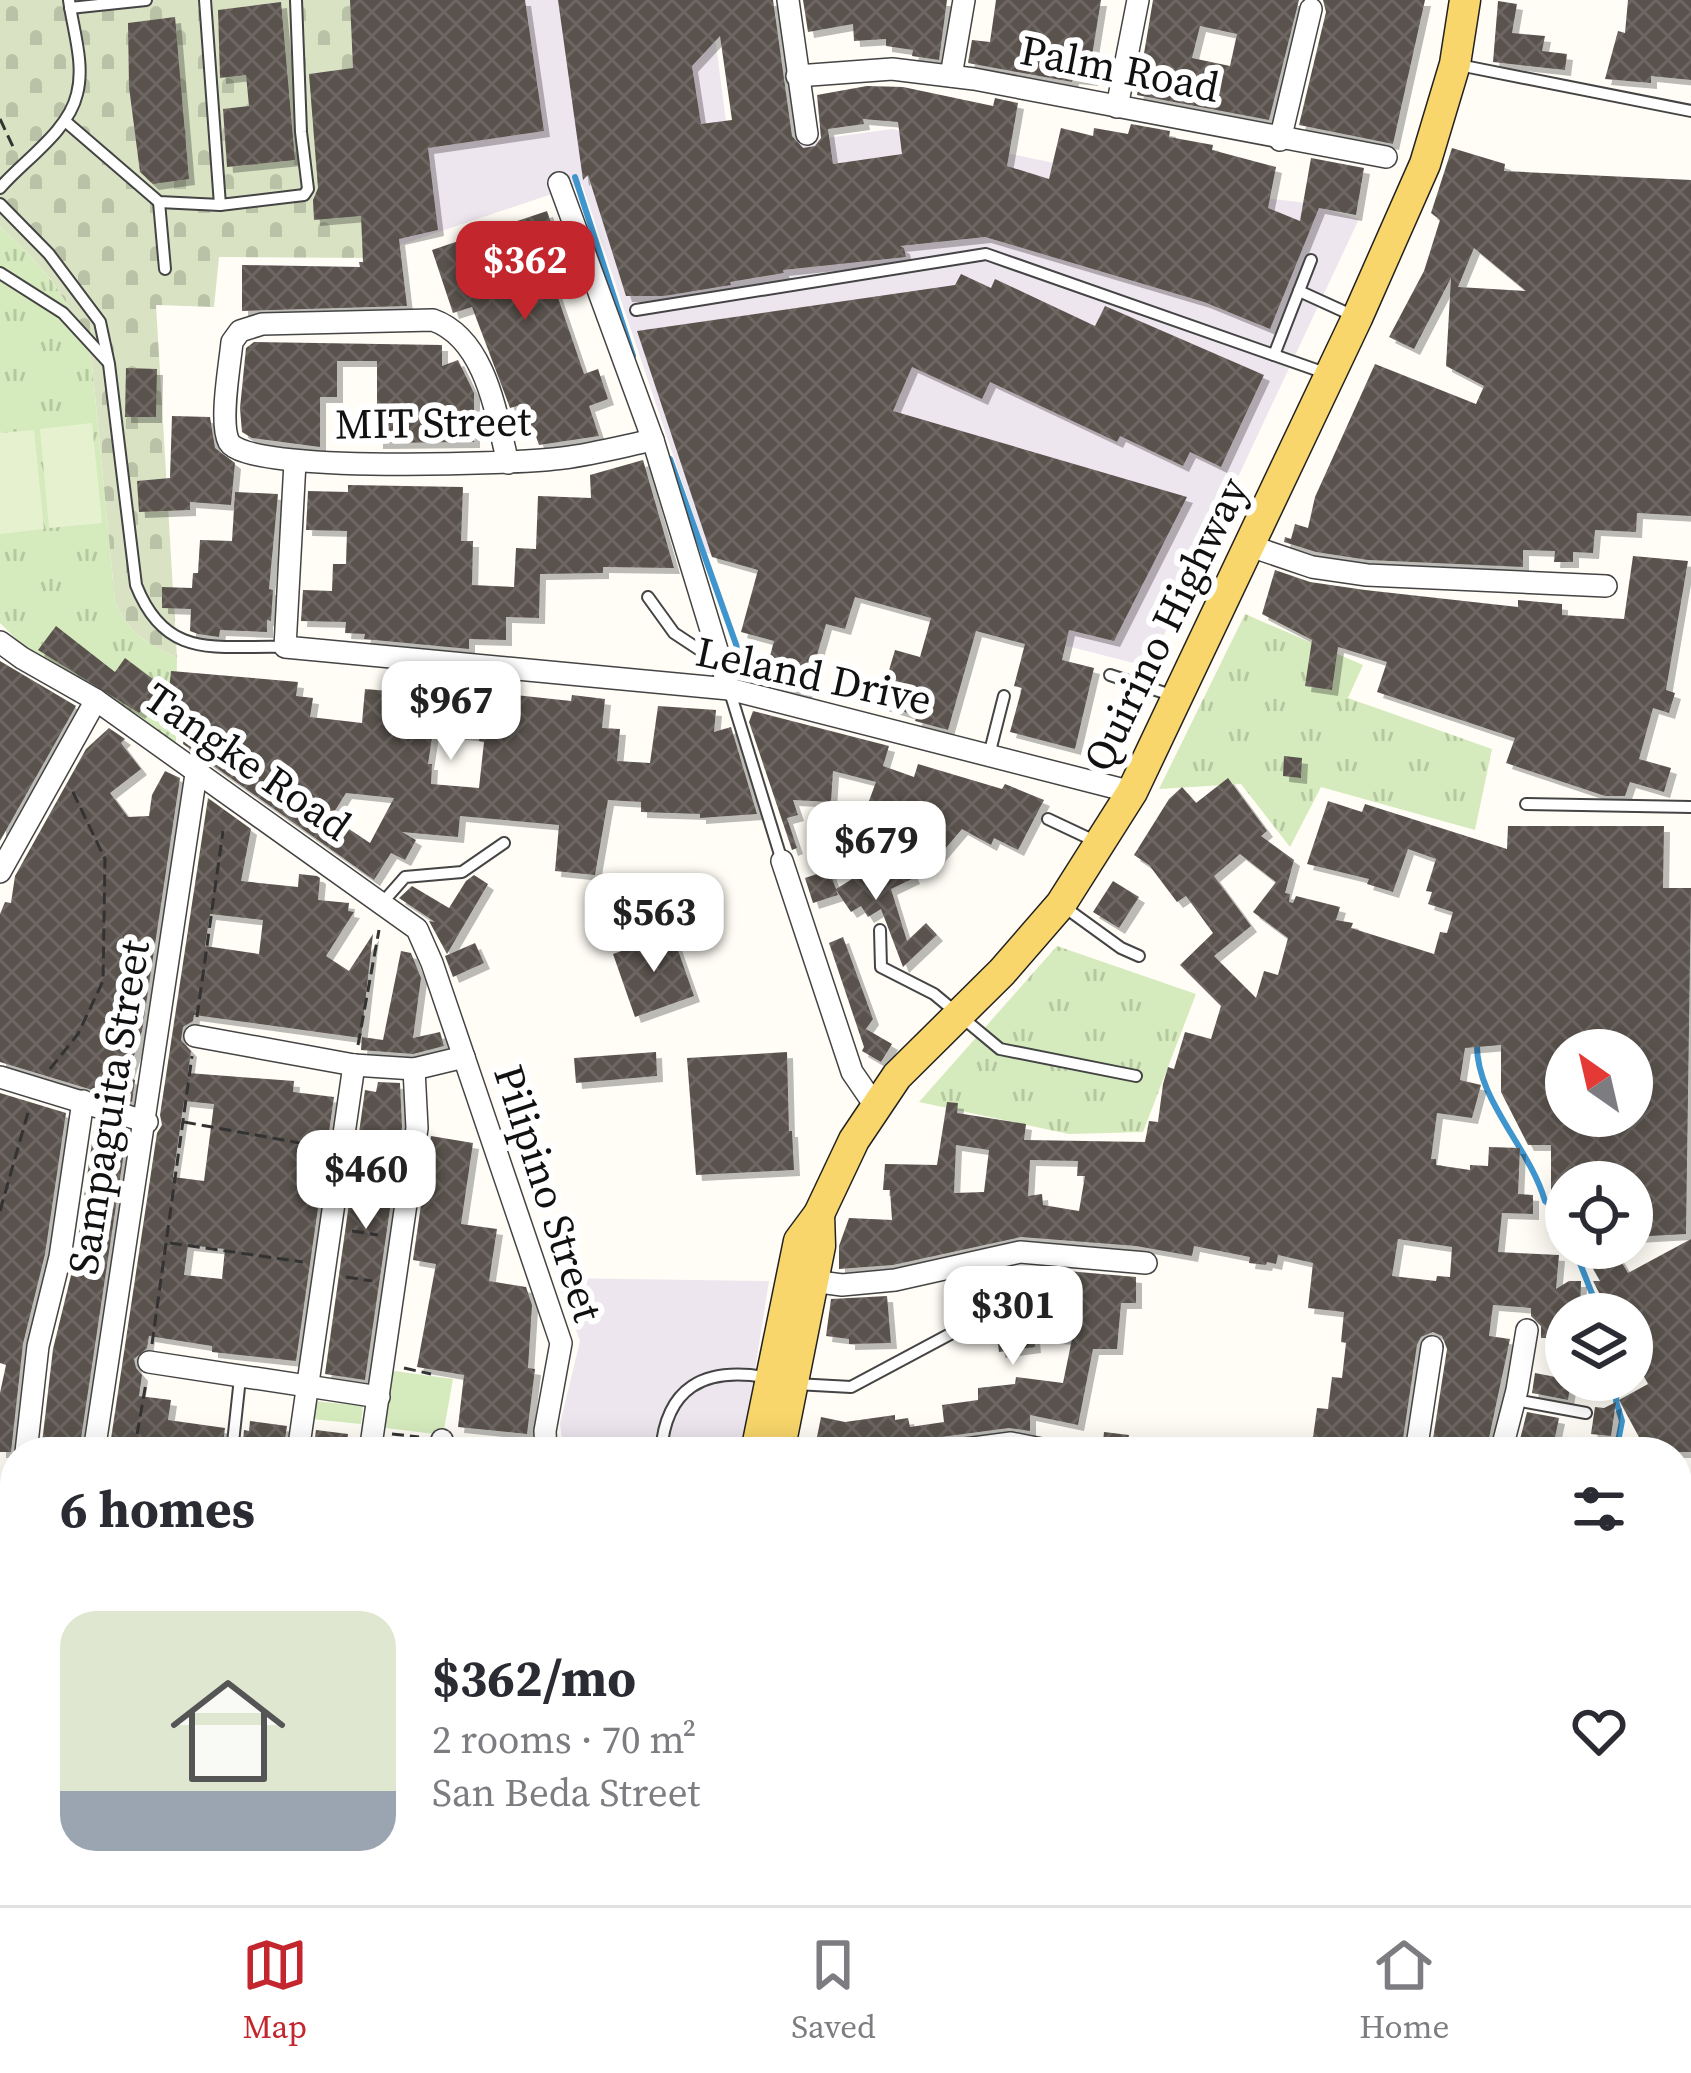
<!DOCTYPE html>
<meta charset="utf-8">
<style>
body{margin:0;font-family:"Source Serif 4",serif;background:#f7f7f7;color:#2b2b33;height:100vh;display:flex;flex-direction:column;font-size:45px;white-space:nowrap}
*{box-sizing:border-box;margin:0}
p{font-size:39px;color:#7c7c81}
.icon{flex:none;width:66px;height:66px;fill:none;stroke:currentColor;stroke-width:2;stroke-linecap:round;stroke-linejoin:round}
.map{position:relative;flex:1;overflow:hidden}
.sheet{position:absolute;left:0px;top:1437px;width:1692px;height:468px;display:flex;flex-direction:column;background:#fff;border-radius:48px 48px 0 0;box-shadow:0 6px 30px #0003}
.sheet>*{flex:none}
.needle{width:78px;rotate:326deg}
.fabs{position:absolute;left:1545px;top:1029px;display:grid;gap:24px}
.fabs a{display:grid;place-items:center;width:108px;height:108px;border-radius:50%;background:#fff;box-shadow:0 6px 30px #0003;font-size:60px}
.price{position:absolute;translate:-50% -102px;padding:0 27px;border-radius:24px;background:#fff;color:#222;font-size:39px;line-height:78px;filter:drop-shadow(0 3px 6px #0008)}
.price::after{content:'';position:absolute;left:50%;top:72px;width:36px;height:27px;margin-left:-18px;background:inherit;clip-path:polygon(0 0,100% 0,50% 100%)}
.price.on{background:#c4262e;color:#fff}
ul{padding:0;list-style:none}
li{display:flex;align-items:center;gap:36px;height:300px;padding:0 60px}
li span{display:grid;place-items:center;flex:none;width:336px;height:240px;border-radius:36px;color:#555}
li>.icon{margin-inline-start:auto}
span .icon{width:144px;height:144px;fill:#fffc;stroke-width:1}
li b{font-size:51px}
h2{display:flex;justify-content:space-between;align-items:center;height:144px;padding:0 60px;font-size:51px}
.tabs{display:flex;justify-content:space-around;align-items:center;height:168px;border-top:3px solid #e1e1e2;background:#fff;font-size:33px;color:#7c7c81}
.tabs a{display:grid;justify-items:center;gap:6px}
.tabs .on{color:#c4262e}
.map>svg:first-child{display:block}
</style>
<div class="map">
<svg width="1691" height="1905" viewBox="0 0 1691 1905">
<defs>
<pattern id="grass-tufts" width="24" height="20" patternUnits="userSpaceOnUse" patternTransform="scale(3)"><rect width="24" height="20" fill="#d5ebbd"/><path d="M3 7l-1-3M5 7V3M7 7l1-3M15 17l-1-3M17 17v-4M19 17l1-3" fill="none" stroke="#b6c8a1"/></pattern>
<pattern id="cemetery-stones" width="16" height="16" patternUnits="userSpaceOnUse" patternTransform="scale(3)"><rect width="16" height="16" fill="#d9e3c4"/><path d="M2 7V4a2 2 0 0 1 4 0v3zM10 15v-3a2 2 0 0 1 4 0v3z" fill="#b9c2a7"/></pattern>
<pattern id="building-cross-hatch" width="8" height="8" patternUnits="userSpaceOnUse" patternTransform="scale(3)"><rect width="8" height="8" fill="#5a524d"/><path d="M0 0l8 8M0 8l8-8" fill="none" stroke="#6d6662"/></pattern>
<filter id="shadow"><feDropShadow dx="6" dy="6" stdDeviation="0" flood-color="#0004"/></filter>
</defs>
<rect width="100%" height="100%" fill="#fffdf5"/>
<g fill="#eee6ef">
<polygon points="353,0 710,0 730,151 892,129 1169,187 1299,202 1359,219 1149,667 706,553 582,184 373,254"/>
<polygon points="556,1278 769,1281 742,1452 564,1452 560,1424 580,1341"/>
<polygon points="385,1890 629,1890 622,1905 384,1905"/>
</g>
<g fill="url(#grass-tufts)">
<path d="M0,227C44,266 77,306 92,364L115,601C125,630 149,646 177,657L176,743L24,647L0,623Z"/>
<polygon points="1245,614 1363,665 1348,698 1492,749 1475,830 1321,787 1290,847 1241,784 1159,789"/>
<polygon points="1057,946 1196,994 1143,1132 1069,1134 919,1102"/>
</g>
<path fill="url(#cemetery-stones)" d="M0,0H353L373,258L219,257L214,307L156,305L177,657C149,646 125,630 115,601L92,364C77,306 44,266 0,227Z"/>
<g fill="#d5ebbd">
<polygon points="387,1370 453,1379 443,1435 378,1427"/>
<polygon points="314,1401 363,1406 361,1424 312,1419"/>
</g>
<g fill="#e6f2cf">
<polygon points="92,423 102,523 49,528 40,429"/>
<polygon points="34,430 44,529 0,534 0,433"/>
</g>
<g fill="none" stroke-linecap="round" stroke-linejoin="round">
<g stroke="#3f96cf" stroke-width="6">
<polyline points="575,177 633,356"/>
<polyline points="670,459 748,678"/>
<path d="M1477,1040C1474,1098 1529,1146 1545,1201L1555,1208"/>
<polyline points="1560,1217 1551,1232 1566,1240"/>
<polyline points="1574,1248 1600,1314"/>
<polyline points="1616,1452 1622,1421 1616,1401 1618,1380"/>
<polyline points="1677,1542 1691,1556"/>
</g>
</g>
<g fill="url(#building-cross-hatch)" fill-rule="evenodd" filter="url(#shadow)">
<polygon points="350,0 525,0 544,131 428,148 438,230 399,239 407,306 242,311 242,265 360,267 359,262 363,262 361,216 314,220 313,200 318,188 309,74 353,68"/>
<path d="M558,0H773L792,136L803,148L815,146L821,138L817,95L867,86L903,87L993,106L995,98L1018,103L1007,166L1049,179L1061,128L1093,136L1094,128L1128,134L1131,124L1170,131L1169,137L1213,145L1212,150L1276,167L1268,208L1300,221L1311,158L1364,168L1356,215L1319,208L1270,329L1204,302L985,237L900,246L904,248L906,257L783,270L784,273L730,282L731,285L664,296H626L588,175L583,180ZM720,36L732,120L701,124L692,66ZM863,119L898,122L902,154L833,164L828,129L864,124Z"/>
<polygon points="803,0 947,0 939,60 912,56 913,50 886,46 886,39 854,41 853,24 808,32"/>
<polygon points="996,0 1101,0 1091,62 1095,63 1092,80 1073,78 1072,82 968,63 972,40 990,42"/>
<path d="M1153,0H1299L1269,120L1137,95ZM1200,26L1237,34L1230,66L1192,58Z"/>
<polygon points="1323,0 1425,0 1393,144 1299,125 1326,12"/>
<polygon points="1628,0 1691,0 1691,80 1651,76 1651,83 1605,79 1618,31 1625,33"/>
<polygon points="1498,1 1517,4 1512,33 1545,36 1542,51 1567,54 1565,70 1493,62"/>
<polygon points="281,2 295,160 227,167 223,109 249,106 246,75 220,78 218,10"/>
<polygon points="175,17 189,179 153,184 140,172 129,87 128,23"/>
<path d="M1452,148L1505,164L1504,171L1691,180V516L1637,513L1636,532L1595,530L1593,553L1573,552V562H1554L1555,551L1523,550V567L1368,560L1316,552L1284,542L1285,537L1291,539L1295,524L1308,528L1315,497L1375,364L1476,404L1484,386L1446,366L1451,278L1414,349L1389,337L1424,271L1440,220L1431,213ZM1474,248L1526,291L1458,287Z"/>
<polygon points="547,211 561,252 568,250 578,278 554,286 584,374 598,369 608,399 589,406 599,436 539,445 532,425 524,428 517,406 510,408 472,307 453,313 432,250"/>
<polygon points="961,274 991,288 995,279 1095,326 1105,306 1264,375 1221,467 1190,452 1183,466 1120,436 1117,442 990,382 982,399 912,367 893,411 1187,497 1114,641 1069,630 1062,660 1094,668 1075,749 1010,732 1022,688 1014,686 1025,644 976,631 948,730 915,721 917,716 879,704 895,650 920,657 931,618 855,597 845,629 826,624 806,693 763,682 774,641 741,632 758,570 712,557 637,331 955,285"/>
<polygon points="254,342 442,345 442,366 458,360 474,393 474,442 377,443 377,361 337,361 337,397 320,397 320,447 252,438 242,432 240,408 246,348"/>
<polygon points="126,368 157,369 156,417 125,417"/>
<polygon points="172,416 210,417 215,448 235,463 231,505 190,502 190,510 139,512 137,481 170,478"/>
<polygon points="643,460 674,568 603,567 603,573 540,574 539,618 506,617 506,640 469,639 469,649 364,639 365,634 345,633 346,622 301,621 303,590 332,591 333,564 346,564 347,531 306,530 308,491 348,492 348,485 463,487 461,541 473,541 472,585 514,587 516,548 536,549 538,496 591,498 590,475"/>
<polygon points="235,492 278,494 269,589 273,590 271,621 267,620 267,632 220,630 219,637 198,634 190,631 191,609 162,608 162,587 192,588 193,573 198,573 200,540 232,541"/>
<polygon points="1633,556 1688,561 1666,690 1675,693 1669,713 1653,708 1639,759 1671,768 1664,792 1630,782 1625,796 1605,796 1506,763 1515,738 1377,692 1387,662 1338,647 1332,690 1305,686 1312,640 1262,614 1275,570 1310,582 1365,590 1518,607 1518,600 1562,604 1562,615 1624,619"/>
<polygon points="56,626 115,672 125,658 161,685 139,713 38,650"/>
<polygon points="0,661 76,706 0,841"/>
<path d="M171,671L298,682L296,696L313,698L310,717L362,723L365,689L401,692L402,683L571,701L572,695L605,699L602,728L620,729L617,761L650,763L658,706L716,710L714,732L731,727L757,814L700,818V814L641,812V802L608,800L595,875L555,871L559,825L460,816L458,837L402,832L416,840L405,860L391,853L374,880L183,744L186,721L166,719ZM433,731L480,736L479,741L484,742L479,788L431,784L432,764H428ZM346,793L394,798L370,843L331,817Z"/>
<polygon points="753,711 889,746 883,766 914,777 918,764 1002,789 1005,784 1044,800 1018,850 994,838 991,845 962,829 933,863 900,835 905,832 892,826 894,820 866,809 876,782 833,771 831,802 793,800 798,815 787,818 797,848 792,850 749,722"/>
<polygon points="109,728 125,739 121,743 141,769 110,793 128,817 149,816 152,795 165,771 180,778 142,1031 127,1077 135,1080 132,1102 0,1062 0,914 5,902 11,903 15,876 86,749"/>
<polygon points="1284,756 1302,758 1301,778 1283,776"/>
<path d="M1228,778L1267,831L1261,836L1294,860L1285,893L1290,894L1289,902L1293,903L1296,896L1340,907L1336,920L1353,923L1351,928L1434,954L1440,932L1447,933L1453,912L1428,904L1432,892L1426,891L1436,859L1408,849L1393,892L1367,884L1369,879L1307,864L1328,801L1362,812L1365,804L1507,849L1508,826H1664L1663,888H1691L1686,1234L1632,1237V1182H1566V1222H1551V1145H1528L1501,1092V1045L1465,1048L1460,1080L1481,1085L1472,1118L1437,1113L1431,1159H1436V1165L1470,1170V1165L1488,1166L1489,1147L1520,1148L1518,1194L1533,1195V1214L1502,1213L1498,1252L1559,1255L1556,1289L1569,1281H1581L1580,1314H1566V1338H1541V1326L1531,1316V1308L1493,1305L1489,1336L1510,1339L1486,1452H1431L1447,1349L1442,1336L1433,1332L1421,1337L1417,1345L1401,1452H1311L1317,1408L1328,1409L1332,1377L1342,1378L1346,1343L1341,1342L1344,1312L1308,1308L1313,1263L1278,1255L1276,1264L1267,1262L1266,1265L1249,1263L1250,1257L1194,1246L1192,1256L1136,1246L1021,1237L893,1265L839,1269V1246L849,1218L892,1220L890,1190H883L885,1164L937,1165L947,1102L958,1103L957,1113L1026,1124L1024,1140L1145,1142L1149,1121L1158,1122L1163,1084L1168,1067L1174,1069L1185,1032L1211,1039L1221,1006L1180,965L1213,933L1186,896L1177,902L1149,865L1134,855L1169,799L1182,787L1196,803ZM1240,854L1276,882L1253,912L1288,938L1278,975L1264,971L1256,998L1214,956L1251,926L1214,876ZM1566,1050H1632V1116H1566ZM956,1145L989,1150L984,1192L954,1193ZM1030,1160L1078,1161L1077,1176H1085L1079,1211L1043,1205L1042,1194L1028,1196ZM1398,1239L1452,1247L1450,1277L1437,1276L1436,1281L1392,1276Z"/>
<path d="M208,798L251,829L241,881L298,887L299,874L317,876L320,878L318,900L349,903L348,911L354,912L326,956L349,971L373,934L361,1038L194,1015L193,1021L183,1027L181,1040L191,1051L188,1073L294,1081L293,1092L334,1097L296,1361L212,1352V1346L149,1336L147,1348L134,1359L136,1368L142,1375L139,1396L171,1400L168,1420L225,1428L222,1452H109L157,1133L162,1125L160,1115ZM210,914L263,920L259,954L205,946ZM184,1101L214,1104L204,1181L173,1177ZM188,1245L225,1249L222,1279L184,1275Z"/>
<polygon points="906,860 914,878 891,889 907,941 926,923 937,935 903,967 881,909 868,917 861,906 851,912 836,890 838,895 813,903 805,878 829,870 836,889 868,869 872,875"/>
<polygon points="474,875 488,884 447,954 429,921 435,922 399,898 412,886 449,908 466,881"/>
<polygon points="1113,881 1139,897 1119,928 1093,912"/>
<polygon points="672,933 694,996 635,1017 613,954"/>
<polygon points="843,937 873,1019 866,1029 892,1044 881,1062 862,1051 864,1047 829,943"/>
<polygon points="475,943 484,963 453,977 445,956"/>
<polygon points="401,951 411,953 421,978 413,1038 440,1032 444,1046 413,1054 361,1050 362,1037 383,1040"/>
<polygon points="656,1052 657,1076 576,1083 574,1058"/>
<polygon points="787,1052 789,1131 792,1131 794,1170 696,1175 687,1058"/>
<polygon points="378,1082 400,1083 402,1127 365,1380 325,1374 365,1090 376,1092"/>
<polygon points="0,1093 66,1113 45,1254 23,1344 11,1452 0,1452 0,1393 6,1365 0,1363"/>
<polygon points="95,1122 127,1132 79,1452 41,1452 53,1349 75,1259"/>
<polygon points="431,1136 473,1143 461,1224 497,1229 489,1281 526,1287 532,1305 528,1368 535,1369 527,1434 458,1427 464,1375 417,1367 436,1264 413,1260"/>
<polygon points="1691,1239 1691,1452 1647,1452 1619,1400 1648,1384 1632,1355 1632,1314 1610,1314 1593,1281 1600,1281 1592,1267 1616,1253 1628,1273"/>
<polygon points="1033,1268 1136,1277 1136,1303 1121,1303 1117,1349 1093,1349 1078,1425 1030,1415 1030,1431 1009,1428 941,1437 933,1441 928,1451 814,1452 821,1417 845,1422 895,1415 895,1420 908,1418 910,1427 944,1422 942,1405 978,1400 978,1388 1015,1384 1016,1377 1063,1383 1072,1339 1034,1337 1035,1347 999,1352 995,1314 1035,1309"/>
<polygon points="887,1296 891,1343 849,1344 849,1339 826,1336 831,1299"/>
<polygon points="1535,1373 1571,1380 1568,1400 1532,1393"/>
<polygon points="1616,1402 1611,1436 1591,1434 1595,1407 1604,1408"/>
<polygon points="1527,1412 1559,1418 1552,1452 1517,1451"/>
<polygon points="250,1421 287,1426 283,1452 242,1452 244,1430 249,1431"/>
<polygon points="316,1430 348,1434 346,1452 313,1452"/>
<polygon points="1104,1432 1129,1435 1126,1451 1102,1452"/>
</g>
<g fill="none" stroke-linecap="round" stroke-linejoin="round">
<defs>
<g id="service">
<polyline points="205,0 220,205"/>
<polyline points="70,8 146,0"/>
<polyline points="1459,65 1691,111"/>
<polyline points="65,121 159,202 220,205 304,195 308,189 301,132 296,0"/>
<path d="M0,188C24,160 68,132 77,94C85,64 73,30 69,0"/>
<polyline points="159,202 165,269"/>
<path d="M0,204L49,254L100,322L109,364L136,585C166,661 216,645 285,647"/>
<polyline points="0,273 63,313 108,362"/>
<polyline points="1299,291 1356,317"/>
<polyline points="636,310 986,254 1328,374"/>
<polyline points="1274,355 1311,260"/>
<polyline points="648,597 674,633 718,662"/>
<polyline points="1110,675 1174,696"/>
<polyline points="730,692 782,861"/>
<polyline points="989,755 1004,696"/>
<polyline points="1526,804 1691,807"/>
<polyline points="1048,819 1099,843"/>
<polyline points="383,902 405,877 462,872 504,843"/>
<polyline points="1063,906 1121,948 1139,956"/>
<polyline points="880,930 881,967 934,994 1000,1049 1136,1076"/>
<polyline points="796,1384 851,1387 954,1332"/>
<polyline points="1515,1400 1586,1413"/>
<polyline points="232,1452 240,1378"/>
<path d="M661,1452C666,1387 704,1367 765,1377"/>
</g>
<g id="minor">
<polyline points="788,0 807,134"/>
<polyline points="797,76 892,69 974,79 1386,157"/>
<polyline points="951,76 964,0"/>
<polyline points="1117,107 1138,0"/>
<polyline points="1280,140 1311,9"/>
<polyline points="559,183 653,440 729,689"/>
<polyline points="295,462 285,647 729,689 1132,792"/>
<path d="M508,463C496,414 486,339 433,320L262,324L240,331L232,342C230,364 219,423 229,442C247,474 519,464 563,458C594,454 624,446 653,440"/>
<polyline points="1250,546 1312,567 1367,575 1606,586"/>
<polyline points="0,642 22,658 96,700 417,929 432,963 561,1343 545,1431 546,1452"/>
<polyline points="782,861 852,1072 876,1107"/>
<polyline points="0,872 96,700"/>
<polyline points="195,1036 354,1065 414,1069 464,1057"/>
<polyline points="0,1077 147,1122"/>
<polyline points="812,1281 842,1285 895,1280 1020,1252 1146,1263"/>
<polyline points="149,1362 379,1397"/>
<polyline points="26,1452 38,1346 60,1257 83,1101"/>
<polyline points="94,1452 196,774"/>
<polyline points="298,1452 354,1065"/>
<polyline points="370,1452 417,1128 414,1069"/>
<polyline points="440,1452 442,1440"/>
<polyline points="943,1452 1011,1443 1057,1452"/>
<polyline points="1416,1452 1432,1347"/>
<polyline points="1501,1452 1517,1390 1527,1330"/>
<polyline points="0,1591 15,1511"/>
<polyline points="305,1890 315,1905"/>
<polyline points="917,1890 920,1905"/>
<polyline points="351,1905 353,1890"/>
</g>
<g id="tertiary">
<polyline points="0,1642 15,1666"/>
<polyline points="0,1878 18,1905"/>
<polyline points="160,1890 170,1905"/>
</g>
<g id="primary">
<polyline points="756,1452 799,1241 819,1214 854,1140 897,1076 1002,972 1061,904 1132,792 1357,318 1425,164 1455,64 1465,0"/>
<polyline points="779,1452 820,1246 819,1214"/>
<polyline points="643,1905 651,1890"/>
<polyline points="730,1905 732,1890"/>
</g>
<g id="trunk">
<polyline points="673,1905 676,1890"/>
<polyline points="699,1905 702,1890"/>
</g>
<g id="motorway">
<polyline points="0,1716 15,1739"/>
<polyline points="0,1804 15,1828"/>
<polyline points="67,1890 77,1905"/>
<polyline points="114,1890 124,1905"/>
</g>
</defs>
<use href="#service" stroke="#444" stroke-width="14"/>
<use href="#minor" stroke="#444" stroke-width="24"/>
<use href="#tertiary" stroke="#444" stroke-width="27"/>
<use href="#primary" stroke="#222" stroke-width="33"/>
<use href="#trunk" stroke="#222" stroke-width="36"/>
<use href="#motorway" stroke="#222" stroke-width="39"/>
<g stroke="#333" stroke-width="3" stroke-dasharray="12 6" stroke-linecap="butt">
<polyline points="0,119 15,151"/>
<polyline points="197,1017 223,831"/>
<polyline points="358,1045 379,930"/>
<polyline points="50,1069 78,1034 103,981 105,859 72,790"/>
<polyline points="184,1122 322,1147"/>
<polyline points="358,1185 384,1189"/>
<polyline points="0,1211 29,1109"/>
<polyline points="352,1231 378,1235"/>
<polyline points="170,1243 303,1262"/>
<polyline points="346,1277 372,1281"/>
<polyline points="152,1344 192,1056"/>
<polyline points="404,1368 431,1374"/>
<polyline points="392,1434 419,1437"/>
<polyline points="464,1443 526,1451"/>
<polyline points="134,1452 146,1383"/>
</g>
<use href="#service" stroke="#fff" stroke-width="10"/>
<use href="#minor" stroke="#fff" stroke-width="21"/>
<use href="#tertiary" stroke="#fff" stroke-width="24"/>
<use href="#primary" stroke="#f9d66b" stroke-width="30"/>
<use href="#trunk" stroke="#f7bc64" stroke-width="33"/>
<use href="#motorway" stroke="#f5a25d" stroke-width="36"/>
</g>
<g text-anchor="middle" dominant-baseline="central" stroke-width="12" stroke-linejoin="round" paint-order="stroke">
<g font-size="42" fill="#111" stroke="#fff">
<text transform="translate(1120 68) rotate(11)">Palm Road</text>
<text transform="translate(433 422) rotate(-1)">MIT Street</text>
<text transform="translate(1165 624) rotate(-64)">Quirino Highway</text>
<text transform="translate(814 675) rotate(12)">Leland Drive</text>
<text transform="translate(248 761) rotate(35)">Tangke Road</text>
<text transform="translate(108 1107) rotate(-81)">Sampaguita Street</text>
<text transform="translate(549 1193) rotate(72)">Pilipino Street</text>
</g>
</g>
</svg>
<div class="fabs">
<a><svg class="needle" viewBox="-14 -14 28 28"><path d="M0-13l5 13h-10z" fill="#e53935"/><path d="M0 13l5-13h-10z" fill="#7c7c81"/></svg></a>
<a><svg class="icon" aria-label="locate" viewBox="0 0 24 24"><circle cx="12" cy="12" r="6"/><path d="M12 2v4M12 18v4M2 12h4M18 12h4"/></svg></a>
<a><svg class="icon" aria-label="layers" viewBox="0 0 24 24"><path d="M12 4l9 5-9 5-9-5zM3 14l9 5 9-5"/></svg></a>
</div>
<b class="price on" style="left:525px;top:323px">$362</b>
<b class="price" style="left:451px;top:763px">$967</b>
<b class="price" style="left:876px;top:903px">$679</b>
<b class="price" style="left:654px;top:975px">$563</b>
<b class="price" style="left:366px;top:1232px">$460</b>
<b class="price" style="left:1013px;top:1368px">$301</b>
<section class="sheet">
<h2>6 homes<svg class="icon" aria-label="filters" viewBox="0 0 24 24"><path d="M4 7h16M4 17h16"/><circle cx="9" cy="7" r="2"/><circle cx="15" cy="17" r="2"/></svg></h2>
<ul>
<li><span style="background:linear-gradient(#dfe7d0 75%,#9aa5b1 0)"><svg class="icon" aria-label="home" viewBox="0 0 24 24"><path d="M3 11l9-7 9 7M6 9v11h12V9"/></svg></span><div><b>$362/mo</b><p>2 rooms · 70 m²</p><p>San Beda Street</p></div><svg class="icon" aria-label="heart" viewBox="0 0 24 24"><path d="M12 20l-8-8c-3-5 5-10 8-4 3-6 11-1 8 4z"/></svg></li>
</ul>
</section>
</div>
<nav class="tabs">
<a class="on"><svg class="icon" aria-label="map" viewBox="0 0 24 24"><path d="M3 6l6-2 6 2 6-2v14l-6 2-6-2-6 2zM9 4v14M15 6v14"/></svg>Map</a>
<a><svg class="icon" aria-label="saved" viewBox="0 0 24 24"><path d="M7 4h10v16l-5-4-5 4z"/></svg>Saved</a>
<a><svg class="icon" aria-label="home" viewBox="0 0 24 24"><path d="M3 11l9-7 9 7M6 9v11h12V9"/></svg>Home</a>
</nav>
